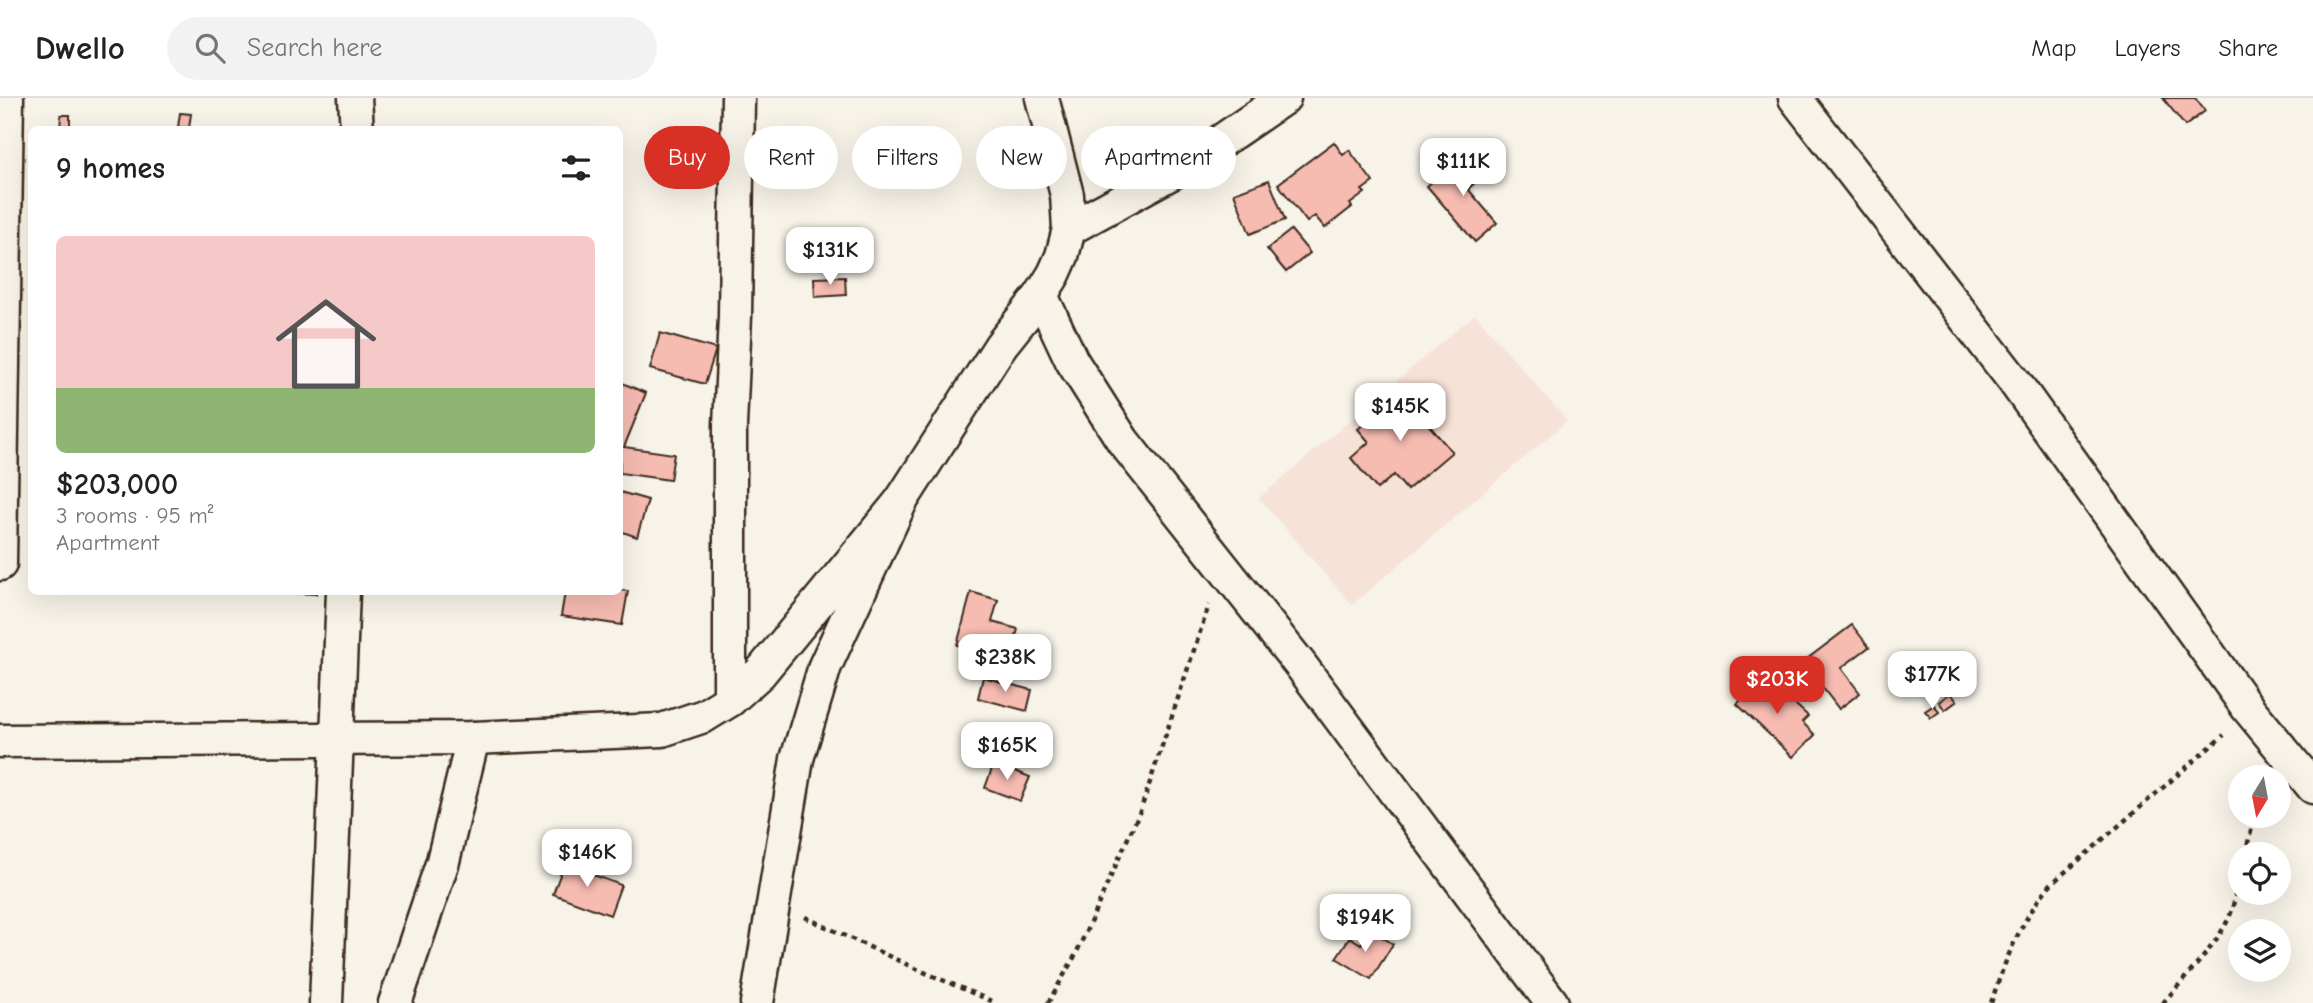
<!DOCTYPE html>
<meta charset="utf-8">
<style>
body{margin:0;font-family:"Comic Neue",sans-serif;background:#f2f2f2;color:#222;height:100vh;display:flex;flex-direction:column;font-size:26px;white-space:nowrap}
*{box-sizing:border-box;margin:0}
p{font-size:23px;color:#767676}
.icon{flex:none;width:38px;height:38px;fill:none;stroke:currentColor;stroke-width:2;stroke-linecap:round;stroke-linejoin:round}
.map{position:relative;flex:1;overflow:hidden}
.drawer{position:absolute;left:28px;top:28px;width:595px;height:469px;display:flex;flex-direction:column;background:#fff;border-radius:10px;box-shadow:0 7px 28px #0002}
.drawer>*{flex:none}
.top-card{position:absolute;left:644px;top:28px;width:665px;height:63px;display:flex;gap:14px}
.needle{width:46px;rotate:190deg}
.buttons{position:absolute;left:2228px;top:667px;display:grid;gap:14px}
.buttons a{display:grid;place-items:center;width:63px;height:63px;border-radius:50%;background:#fff;box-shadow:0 7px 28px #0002;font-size:35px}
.price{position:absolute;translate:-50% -60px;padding:0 16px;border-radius:14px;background:#fff;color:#222;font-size:23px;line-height:46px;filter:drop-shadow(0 2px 4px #0008)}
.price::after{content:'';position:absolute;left:50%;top:42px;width:21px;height:16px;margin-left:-10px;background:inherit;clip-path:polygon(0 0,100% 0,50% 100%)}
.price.on{background:#d93025;color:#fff}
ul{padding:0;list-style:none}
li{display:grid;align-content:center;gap:14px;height:371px;padding:0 28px}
li span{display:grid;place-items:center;height:217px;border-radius:10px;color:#555}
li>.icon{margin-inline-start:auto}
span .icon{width:126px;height:126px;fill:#fffc;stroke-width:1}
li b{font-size:30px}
h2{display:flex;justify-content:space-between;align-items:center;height:84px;padding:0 28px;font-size:30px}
.chip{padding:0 24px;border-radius:32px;background:#fff;box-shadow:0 7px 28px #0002;font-size:24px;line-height:63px}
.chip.on{background:#d93025;color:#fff}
header{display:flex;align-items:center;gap:42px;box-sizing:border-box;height:98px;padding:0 35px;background:#fff;border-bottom:2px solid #e0e0e0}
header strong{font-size:33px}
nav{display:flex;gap:38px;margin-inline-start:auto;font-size:24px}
.search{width:490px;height:63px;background:#f2f2f2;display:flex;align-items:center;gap:18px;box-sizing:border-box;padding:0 24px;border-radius:38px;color:#767676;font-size:26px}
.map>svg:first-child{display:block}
</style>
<header>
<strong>Dwello</strong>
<div class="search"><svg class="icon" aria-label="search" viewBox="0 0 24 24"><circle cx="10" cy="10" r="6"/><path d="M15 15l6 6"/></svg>Search here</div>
<nav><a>Map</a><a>Layers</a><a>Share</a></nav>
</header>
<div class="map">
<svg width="2313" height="905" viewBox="0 0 2313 905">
<rect width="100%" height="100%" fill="#f7f3e8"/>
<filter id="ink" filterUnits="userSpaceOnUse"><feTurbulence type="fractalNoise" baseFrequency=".0143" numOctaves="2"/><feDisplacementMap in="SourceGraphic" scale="14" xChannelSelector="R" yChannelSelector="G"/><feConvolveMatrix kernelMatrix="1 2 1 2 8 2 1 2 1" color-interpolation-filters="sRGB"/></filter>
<g filter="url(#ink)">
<polygon fill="#f7e2d8" points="1475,216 1567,323 1352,507 1259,400"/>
<g fill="#f6bbb1" stroke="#3b2a1e" stroke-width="2">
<polygon points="2163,0 2195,0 2205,13 2185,28"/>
<polygon points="180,15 191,16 189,30 178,29"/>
<polygon points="61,17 70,17 70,32 60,32"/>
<polygon points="1334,44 1343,57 1349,52 1373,84 1362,92 1365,95 1350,106 1352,109 1325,130 1315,118 1307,124 1278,86"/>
<polygon points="1463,57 1482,78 1468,91 1497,125 1475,144 1427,88"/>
<polygon points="1269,82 1285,122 1250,136 1234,95"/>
<polygon points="1291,132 1310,155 1286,174 1267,151"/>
<polygon points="845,179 846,197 815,199 814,180"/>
<polygon points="660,235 716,251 705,286 650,271"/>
<polygon points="620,284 646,295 624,349 674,356 670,382 620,375"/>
<polygon points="1408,288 1428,312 1421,318 1452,354 1407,392 1394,377 1377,391 1351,360 1369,344 1358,331"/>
<polygon points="620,394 648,402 637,439 620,433"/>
<polygon points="620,492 628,493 622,527 561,518 565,494"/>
<polygon points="294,494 316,494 316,496 294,495"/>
<polygon points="971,494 998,502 992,524 1018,531 1010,561 957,547"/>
<polygon points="1852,527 1869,549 1841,570 1860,595 1839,611 1803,564"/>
<polygon points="1764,577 1808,618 1802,624 1815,637 1793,659 1737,606"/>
<polygon points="983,579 1032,592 1027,613 978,600"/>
<polygon points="1950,595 1957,603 1945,612 1939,604"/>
<polygon points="1934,607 1939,614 1931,620 1925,613"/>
<polygon points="994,665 1030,679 1020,703 985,690"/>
<polygon points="564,766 621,787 610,817 553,796"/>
<polygon points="1370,831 1393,846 1371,881 1336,860 1350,839 1361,846"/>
</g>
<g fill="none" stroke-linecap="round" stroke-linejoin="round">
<defs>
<g id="minor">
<polyline points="355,0 357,32"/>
<polyline points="1795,0 2014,283 2247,609 2313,689"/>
<polyline points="1069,131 1186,67 1284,0"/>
<polyline points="1041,197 1072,263 1123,343 1302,569 1552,905"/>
<polyline points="0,466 7,0"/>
<polyline points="730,602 730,327 735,218 738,0"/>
<polyline points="0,643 473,640 662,632 704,618 730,602 760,575 901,403"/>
<polyline points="326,905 343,494"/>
<polyline points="395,905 443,763 473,640"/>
<polyline points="757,905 797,661 825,568 901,403 1001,247 1041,197 1054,176 1062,158 1069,131 1067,97 1042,0"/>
</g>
</defs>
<use href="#minor" stroke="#3b2a1e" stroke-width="37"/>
<g stroke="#3b2a1e" stroke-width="4.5" stroke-dasharray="5 5" stroke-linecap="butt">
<polyline points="2245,756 2255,718"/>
<polyline points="805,819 910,868 996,905"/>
<polyline points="1048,905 1076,856 1141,711 1209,507"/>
<path d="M1991,905C2005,862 2021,822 2050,787L2224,637"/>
<path d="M2163,905C2185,879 2221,844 2232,812C2235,800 2237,786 2240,774"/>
</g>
<use href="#minor" stroke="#f7f3e8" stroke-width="32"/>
</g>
</g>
</svg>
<div class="buttons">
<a><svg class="needle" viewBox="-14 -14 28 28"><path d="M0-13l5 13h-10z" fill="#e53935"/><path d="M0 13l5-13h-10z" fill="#767676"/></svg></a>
<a><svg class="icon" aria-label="locate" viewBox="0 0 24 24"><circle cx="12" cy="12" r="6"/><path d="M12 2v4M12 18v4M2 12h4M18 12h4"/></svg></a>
<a><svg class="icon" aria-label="layers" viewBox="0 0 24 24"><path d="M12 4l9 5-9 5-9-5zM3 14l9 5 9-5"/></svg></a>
</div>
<b class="price" style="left:1463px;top:100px">$111K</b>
<b class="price" style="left:830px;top:189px">$131K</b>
<b class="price" style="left:1400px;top:345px">$145K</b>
<b class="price" style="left:1005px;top:596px">$238K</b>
<b class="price" style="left:1932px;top:613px">$177K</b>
<b class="price on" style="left:1777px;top:618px">$203K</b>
<b class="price" style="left:1007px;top:684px">$165K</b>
<b class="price" style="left:587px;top:791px">$146K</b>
<b class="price" style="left:1365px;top:856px">$194K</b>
<div class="top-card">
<a class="chip on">Buy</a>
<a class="chip">Rent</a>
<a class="chip">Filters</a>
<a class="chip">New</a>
<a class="chip">Apartment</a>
</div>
<section class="drawer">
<h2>9 homes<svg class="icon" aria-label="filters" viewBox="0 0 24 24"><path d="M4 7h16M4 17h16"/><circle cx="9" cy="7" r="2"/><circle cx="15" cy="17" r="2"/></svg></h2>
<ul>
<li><span style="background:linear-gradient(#f6c9c9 70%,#8fb573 0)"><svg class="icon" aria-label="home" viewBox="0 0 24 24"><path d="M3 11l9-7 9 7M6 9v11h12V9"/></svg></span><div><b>$203,000</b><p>3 rooms · 95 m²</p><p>Apartment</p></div></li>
</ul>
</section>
</div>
